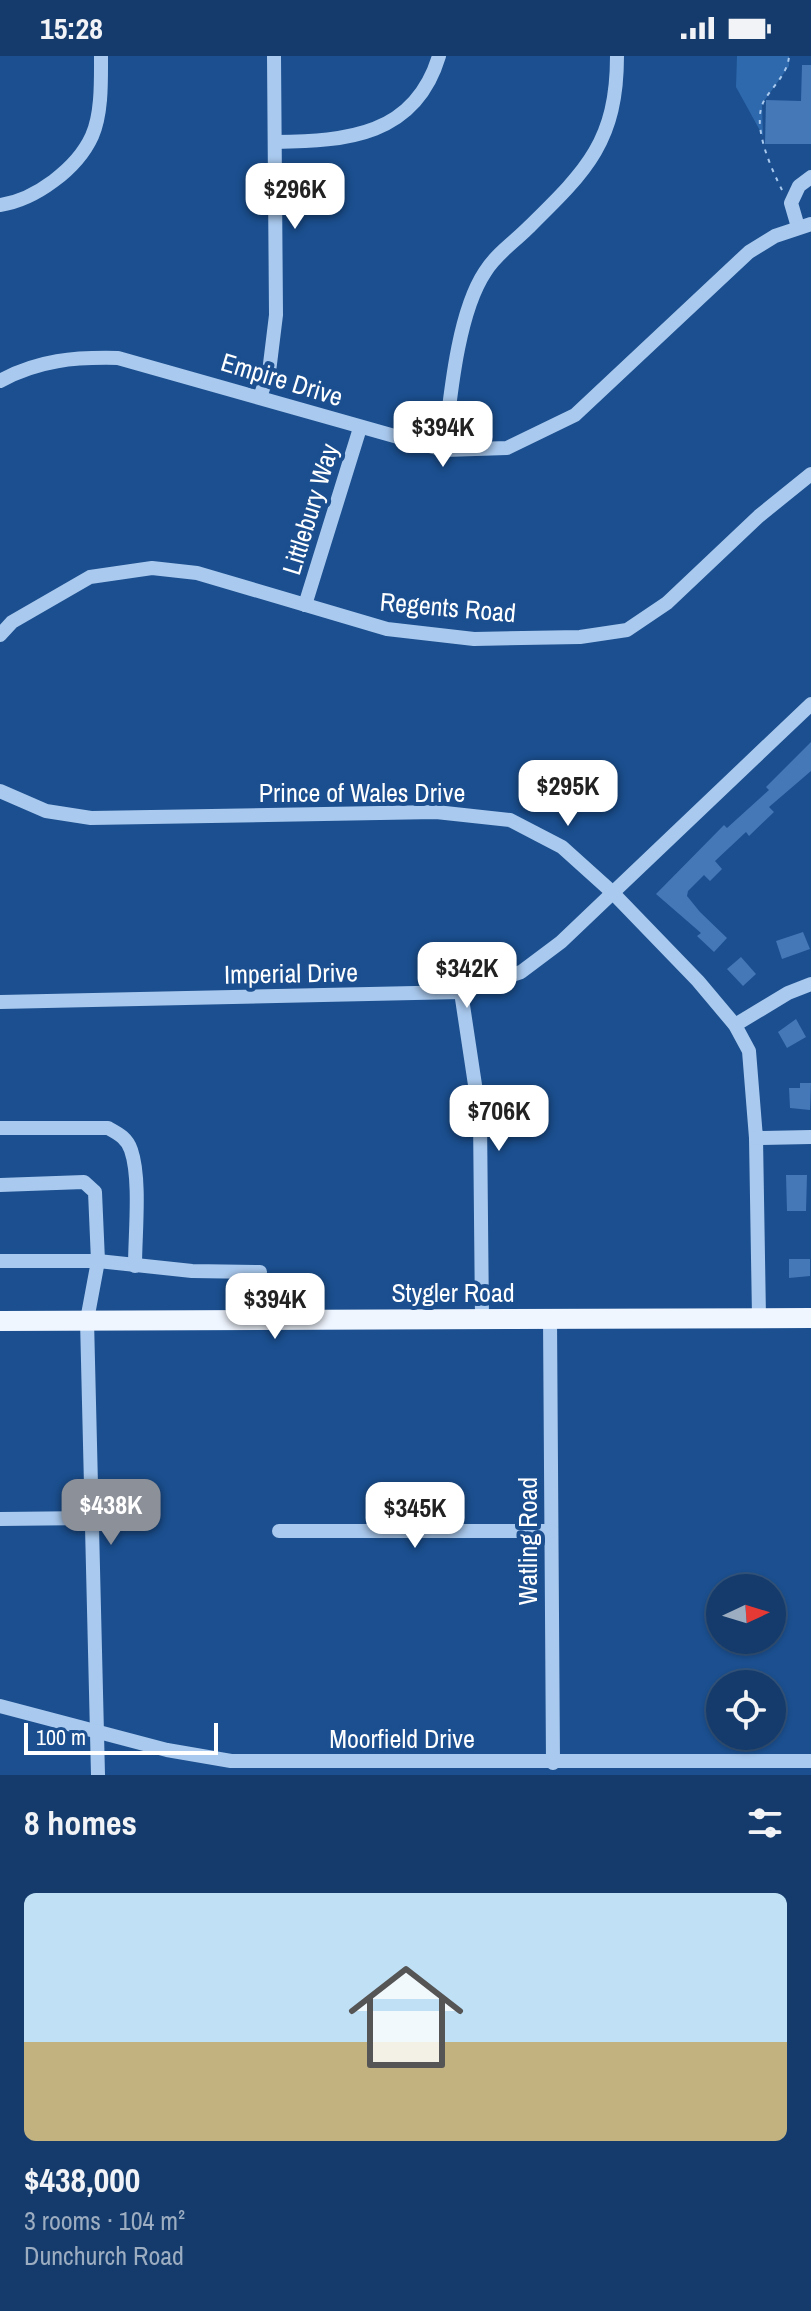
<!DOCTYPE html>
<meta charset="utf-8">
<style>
body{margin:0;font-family:"Archivo Narrow",sans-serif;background:#1d4271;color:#f1f3f6;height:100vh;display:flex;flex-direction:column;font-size:30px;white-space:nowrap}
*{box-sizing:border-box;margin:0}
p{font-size:26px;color:#9dadc1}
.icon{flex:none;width:44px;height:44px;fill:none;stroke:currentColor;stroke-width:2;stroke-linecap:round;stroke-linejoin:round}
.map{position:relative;height:1719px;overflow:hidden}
.drawer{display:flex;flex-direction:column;background:#143b6b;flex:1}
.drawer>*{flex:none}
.needle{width:52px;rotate:86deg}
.controls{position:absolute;left:706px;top:1518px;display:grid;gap:16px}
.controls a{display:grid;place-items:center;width:80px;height:80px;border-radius:50%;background:#143b6b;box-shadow:0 2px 6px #0004,0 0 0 2px #33557e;font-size:40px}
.scale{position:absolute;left:24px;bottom:20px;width:194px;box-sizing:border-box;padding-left:8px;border:4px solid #fff;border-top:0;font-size:22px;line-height:28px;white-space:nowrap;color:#fff;-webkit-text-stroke:6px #1b4f8f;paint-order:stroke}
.price{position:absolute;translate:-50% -68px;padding:0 18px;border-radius:16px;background:#fff;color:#222;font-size:26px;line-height:52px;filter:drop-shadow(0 2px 4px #0008)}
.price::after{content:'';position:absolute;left:50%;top:48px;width:24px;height:18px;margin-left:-12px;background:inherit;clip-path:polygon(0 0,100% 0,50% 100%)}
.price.on{background:#8c9099;color:#fff}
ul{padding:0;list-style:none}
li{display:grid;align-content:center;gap:16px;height:424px;padding:0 24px}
li span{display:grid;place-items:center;height:248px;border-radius:12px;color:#555}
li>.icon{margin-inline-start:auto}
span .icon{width:144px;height:144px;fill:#fffc;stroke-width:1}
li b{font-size:34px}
h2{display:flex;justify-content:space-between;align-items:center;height:96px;padding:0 24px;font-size:34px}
.status{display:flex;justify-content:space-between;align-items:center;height:56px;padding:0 40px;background:#143b6b;direction:ltr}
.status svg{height:22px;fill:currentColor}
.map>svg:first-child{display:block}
</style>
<div class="status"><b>15:28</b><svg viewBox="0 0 49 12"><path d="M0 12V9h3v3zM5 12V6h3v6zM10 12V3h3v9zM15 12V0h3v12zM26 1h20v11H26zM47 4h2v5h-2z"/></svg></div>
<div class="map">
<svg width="811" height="1719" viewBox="0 0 811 1719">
<rect width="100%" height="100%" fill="#1b4f8f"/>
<polygon fill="#2e69ad" points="737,0 789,0 789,10 762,48 763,80 736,31"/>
<g fill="#4478b7">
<polygon points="802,9 811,9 811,88 765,88 766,44 801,45"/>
<polygon points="811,686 811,715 769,751 774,756 749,780 746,776 715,805 722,813 710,825 704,819 688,835 687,840 700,856 727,882 714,896 697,880 701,877 656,838 724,769 727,772 769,734 766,731"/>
<polygon points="803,876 810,893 782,903 776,885"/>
<polygon points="741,901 756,918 743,930 727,913"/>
<polygon points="796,963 806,981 787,992 778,976"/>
<polygon points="800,1027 811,1027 810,1054 790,1052 789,1032 800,1032"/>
<polygon points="786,1119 807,1119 806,1155 787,1155"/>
<polygon points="789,1203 810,1203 810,1220 789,1222"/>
</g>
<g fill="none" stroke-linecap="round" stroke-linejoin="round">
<g stroke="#a9c9ee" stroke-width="2" stroke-dasharray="4 6" stroke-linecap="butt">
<path d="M782,134C771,112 750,67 765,43C774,29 788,17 789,0"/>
<polyline points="227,1247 255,1247"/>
<polyline points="286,1247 323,1246"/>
</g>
<g stroke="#a9c9ee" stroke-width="14">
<path d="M275,86C347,85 415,80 439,0"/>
<path d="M0,149C35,144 77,113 92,80C102,58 101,24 101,0"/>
<polyline points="798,171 791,147 799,130 811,121"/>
<path d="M0,325C38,304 75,301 118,302L444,394L507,392L575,359L749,196L775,180L811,168"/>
<polyline points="260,341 269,316 276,259 274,0"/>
<path d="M444,394C450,344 457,258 485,216C496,198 513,187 528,172C586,115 617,86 617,0"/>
<polyline points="305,549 360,372"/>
<polyline points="0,579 12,566 90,521 152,512 197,517 387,573 474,583 580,581 627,574 667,547 759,460 811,418"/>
<polyline points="0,735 46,755 91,762 436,756 510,764 562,791 612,836 698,925 735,969 749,995 756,1082 759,1261"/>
<polyline points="461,936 480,1062 482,1262"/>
<polyline points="0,946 461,936 521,916 561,886 811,648"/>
<polyline points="735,969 788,937 811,928"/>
<path d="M0,1072H108C119,1078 127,1082 131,1094C141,1123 135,1178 135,1210"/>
<polyline points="756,1082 811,1081"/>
<polyline points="0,1129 84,1126 95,1136 98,1205 87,1264 98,1719"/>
<polyline points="0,1205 98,1205 192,1215 260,1216"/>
<polyline points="550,1262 553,1707"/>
<polyline points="0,1463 91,1462"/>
<polyline points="279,1475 551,1475"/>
<polyline points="0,1650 167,1694 231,1705 811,1705"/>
</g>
<polyline stroke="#f0f6ff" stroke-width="20" points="0,1265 811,1262"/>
</g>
<g text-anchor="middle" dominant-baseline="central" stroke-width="8" stroke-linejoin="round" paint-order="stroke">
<g font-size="26" fill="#fff" stroke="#1b4f8f">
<text transform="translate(282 323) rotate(17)">Empire Drive</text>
<text transform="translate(310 453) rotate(-73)">Littlebury Way</text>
<text transform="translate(448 551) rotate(5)">Regents Road</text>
<text x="362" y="736">Prince of Wales Drive</text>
<text transform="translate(291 917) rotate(-1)">Imperial Drive</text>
<text x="453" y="1236">Stygler Road</text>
<text transform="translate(527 1485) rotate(-90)">Watling Road</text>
<text x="402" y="1682">Moorfield Drive</text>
</g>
</g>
</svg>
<div class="controls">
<a><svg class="needle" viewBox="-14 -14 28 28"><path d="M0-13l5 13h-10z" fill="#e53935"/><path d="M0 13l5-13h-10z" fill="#9dadc1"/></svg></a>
<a><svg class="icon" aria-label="locate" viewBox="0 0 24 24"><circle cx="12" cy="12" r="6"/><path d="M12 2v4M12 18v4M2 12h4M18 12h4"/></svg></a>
</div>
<div class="scale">100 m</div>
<b class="price" style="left:295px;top:175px">$296K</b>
<b class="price" style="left:443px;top:413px">$394K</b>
<b class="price" style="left:568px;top:772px">$295K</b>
<b class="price" style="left:467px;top:954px">$342K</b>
<b class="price" style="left:499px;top:1097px">$706K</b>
<b class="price" style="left:275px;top:1285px">$394K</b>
<b class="price on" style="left:111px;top:1491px">$438K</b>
<b class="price" style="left:415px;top:1494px">$345K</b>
</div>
<section class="drawer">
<h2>8 homes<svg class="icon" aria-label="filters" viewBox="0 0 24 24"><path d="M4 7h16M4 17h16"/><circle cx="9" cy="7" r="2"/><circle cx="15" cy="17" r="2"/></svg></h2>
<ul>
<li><span style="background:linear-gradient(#bfe0f5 60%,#c2b280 0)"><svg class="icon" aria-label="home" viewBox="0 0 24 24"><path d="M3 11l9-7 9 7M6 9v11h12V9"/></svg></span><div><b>$438,000</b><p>3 rooms · 104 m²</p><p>Dunchurch Road</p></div></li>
</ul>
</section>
